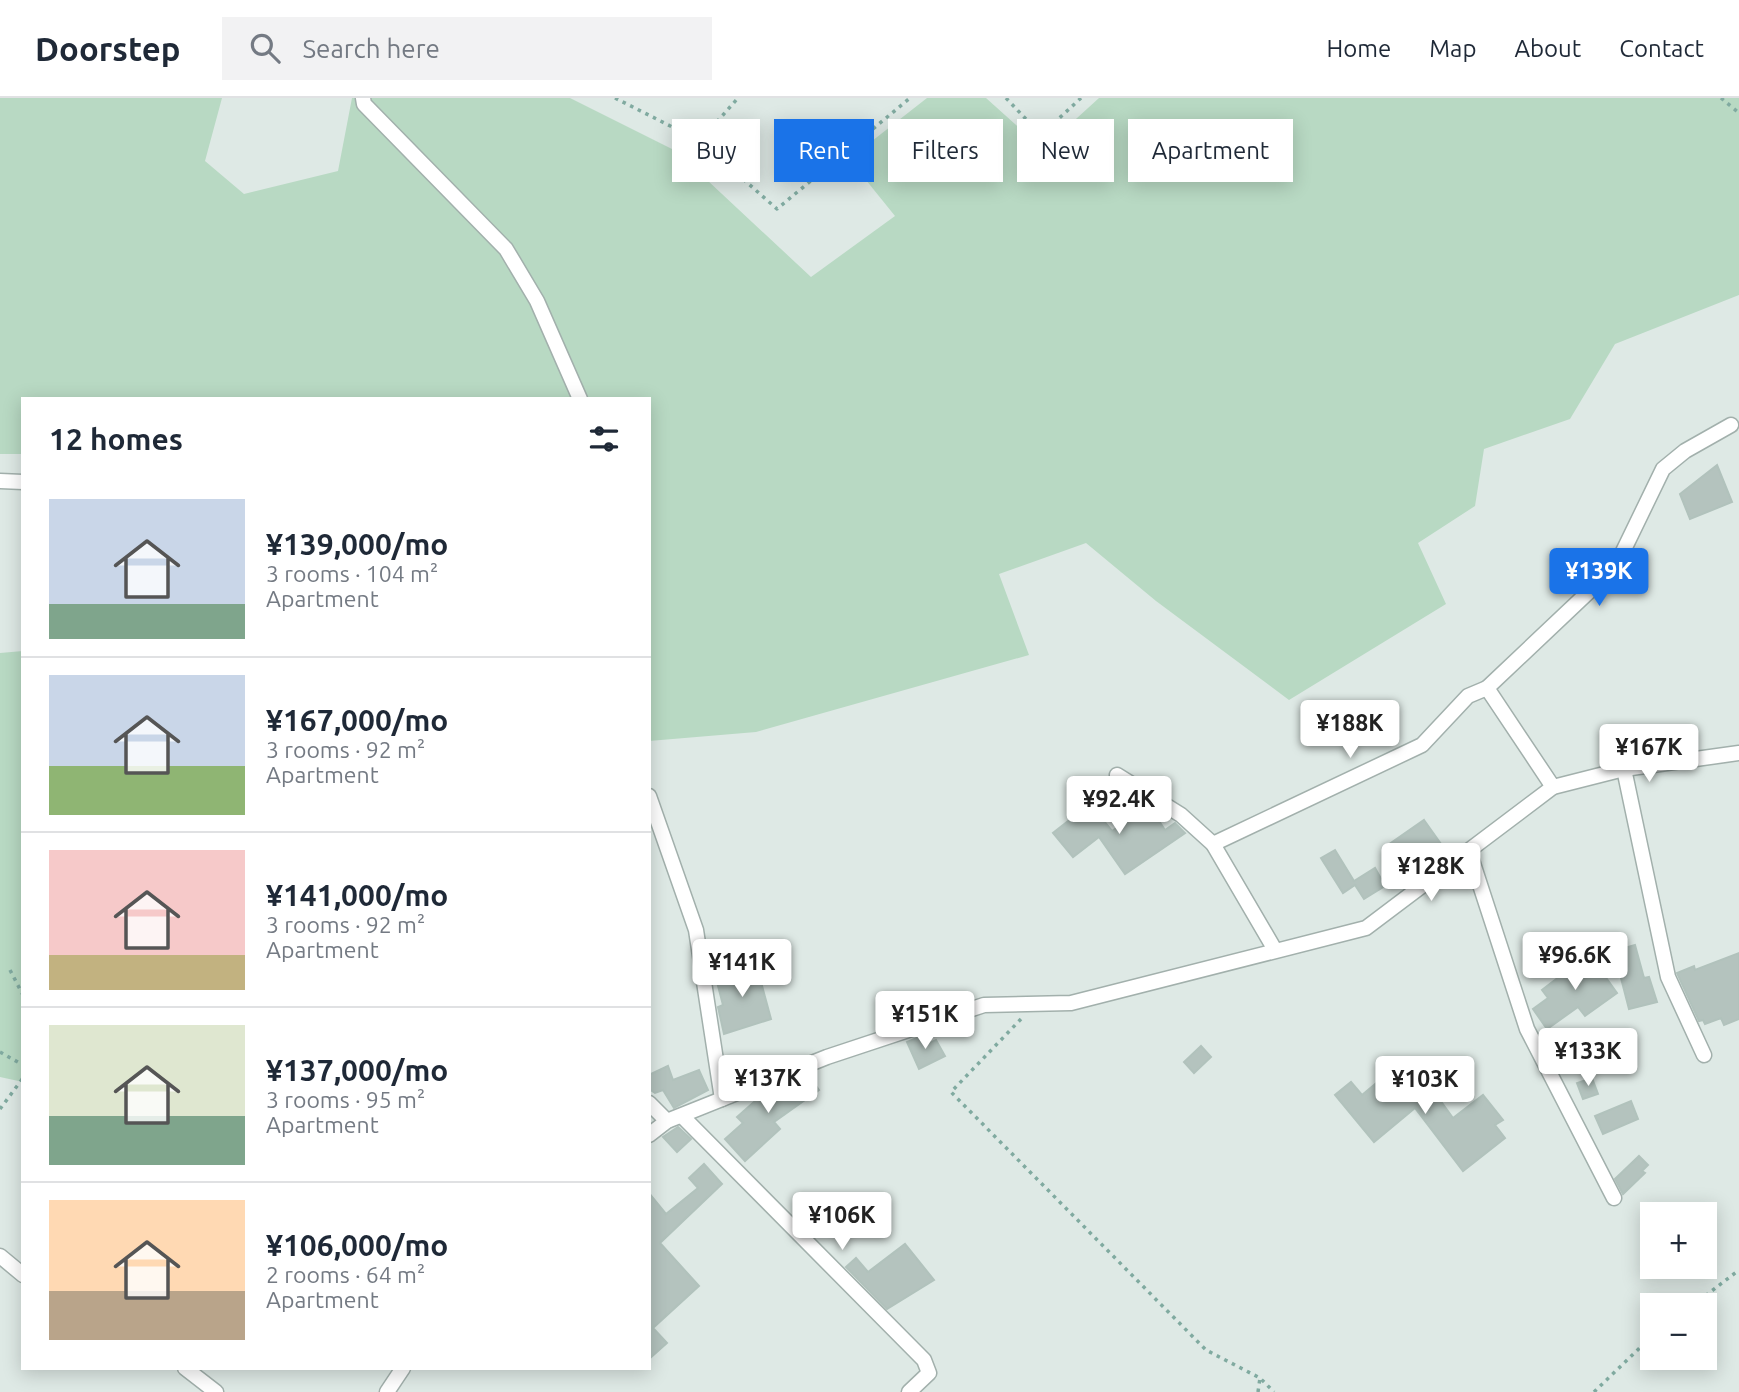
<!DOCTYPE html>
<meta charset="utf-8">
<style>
body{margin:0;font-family:Ubuntu,sans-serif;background:#f2f2f3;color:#1f2937;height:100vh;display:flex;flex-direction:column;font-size:26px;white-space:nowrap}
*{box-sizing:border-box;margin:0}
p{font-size:23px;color:#747a83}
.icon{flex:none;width:38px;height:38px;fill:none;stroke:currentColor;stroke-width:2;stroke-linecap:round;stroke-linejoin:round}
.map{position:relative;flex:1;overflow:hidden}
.details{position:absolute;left:21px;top:299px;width:630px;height:973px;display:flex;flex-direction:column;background:#fff;border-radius:0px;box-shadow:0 4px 18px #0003}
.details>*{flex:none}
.guide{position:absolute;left:672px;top:21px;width:665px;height:63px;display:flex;gap:14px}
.tools{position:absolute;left:1640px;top:1104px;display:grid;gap:14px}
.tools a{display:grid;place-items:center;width:77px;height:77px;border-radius:0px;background:#fff;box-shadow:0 4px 18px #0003;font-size:35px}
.price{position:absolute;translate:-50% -60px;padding:0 16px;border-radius:7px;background:#fff;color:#222;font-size:23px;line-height:46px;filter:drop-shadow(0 2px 4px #0008)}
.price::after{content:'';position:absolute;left:50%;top:42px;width:21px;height:16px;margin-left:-10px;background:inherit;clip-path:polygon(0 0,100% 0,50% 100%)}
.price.on{background:#1a73e8;color:#fff}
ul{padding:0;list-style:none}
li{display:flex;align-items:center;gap:21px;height:175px;padding:0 28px}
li+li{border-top:2px solid #e0e1e3}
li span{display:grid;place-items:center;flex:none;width:196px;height:140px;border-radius:0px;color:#555}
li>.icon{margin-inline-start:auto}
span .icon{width:84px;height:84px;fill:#fffc;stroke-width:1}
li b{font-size:30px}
h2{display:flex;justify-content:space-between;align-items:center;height:84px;padding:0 28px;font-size:30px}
.chip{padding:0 24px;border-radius:0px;background:#fff;box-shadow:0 4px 18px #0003;font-size:24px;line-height:63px}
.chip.on{background:#1a73e8;color:#fff}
header{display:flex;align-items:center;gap:42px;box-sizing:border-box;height:98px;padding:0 35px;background:#fff;border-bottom:2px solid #e0e1e3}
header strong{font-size:33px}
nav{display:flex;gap:38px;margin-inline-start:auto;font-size:24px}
.search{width:490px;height:63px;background:#f2f2f3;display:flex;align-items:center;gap:18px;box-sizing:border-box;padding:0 24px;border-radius:0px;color:#747a83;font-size:26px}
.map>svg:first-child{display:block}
</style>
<header>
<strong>Doorstep</strong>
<div class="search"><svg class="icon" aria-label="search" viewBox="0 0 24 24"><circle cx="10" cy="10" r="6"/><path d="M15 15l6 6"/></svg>Search here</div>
<nav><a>Home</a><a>Map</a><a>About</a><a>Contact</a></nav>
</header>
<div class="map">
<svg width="1739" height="1294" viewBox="0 0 1739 1294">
<rect width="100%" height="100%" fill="#dee9e5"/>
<g fill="#b8d9c3">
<polygon points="0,0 222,0 205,63 244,96 338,73 352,0 570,0 676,53 811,179 895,118 849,61 927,0 986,0 1043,51 1099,0 1739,0 1739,197 1615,246 1570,321 1484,351 1475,408 1418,445 1446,506 1289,602 1156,503 1086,445 999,476 1029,557 756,634 649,643 649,301 23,301 23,356 0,356"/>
<polygon points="23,553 23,984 0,979 0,555"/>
</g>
<g fill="#b4c3be" stroke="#b1c2bc" stroke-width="2">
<polygon points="1717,367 1732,404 1690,421 1680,396"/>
<polygon points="1090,706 1112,733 1149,708 1165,732 1175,725 1185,735 1125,776 1099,739 1073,759 1053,735"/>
<polygon points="1424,722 1441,746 1418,761 1425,771 1413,780 1388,747"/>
<polygon points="1335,752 1354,783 1375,770 1385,788 1364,801 1355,787 1343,795 1321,760"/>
<polygon points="1635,847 1644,880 1649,879 1657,904 1629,911 1614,853"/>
<polygon points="1739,855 1739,921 1724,927 1721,920 1705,926 1703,922 1699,923 1677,875 1694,868 1695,872"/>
<polygon points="1589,856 1617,895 1585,918 1578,909 1547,931 1533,911 1548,900 1542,892"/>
<polygon points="755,862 771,921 724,936 718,909 723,907 716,880"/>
<polygon points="926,936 930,945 936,942 945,958 919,971 907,944"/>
<polygon points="1201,948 1211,959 1194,975 1184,964"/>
<polygon points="668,968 673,982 699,972 708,992 674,1010 663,992 655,995 649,991 649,977"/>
<polygon points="1392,972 1405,988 1421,976 1453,1020 1483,997 1503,1022 1495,1027 1505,1040 1463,1073 1415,1010 1374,1044 1335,997 1351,984 1362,997"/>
<polygon points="808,977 819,992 774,1024 780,1031 745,1063 725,1041 743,1025 737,1019 764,995"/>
<polygon points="1592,980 1598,996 1583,1001 1577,985"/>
<polygon points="1631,1003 1638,1021 1603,1036 1595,1018"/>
<polygon points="678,1029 691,1041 677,1054 663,1039"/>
<polygon points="1639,1058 1648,1067 1642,1073 1645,1075 1623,1096 1615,1081"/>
<polygon points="704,1066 722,1086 660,1145 699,1188 653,1230 667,1245 649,1261 649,1095 666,1116 698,1090 689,1080"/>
<polygon points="905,1146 934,1182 887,1211 846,1169 856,1160 868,1174"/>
</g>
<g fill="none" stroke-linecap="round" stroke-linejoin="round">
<defs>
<g id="minor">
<polyline points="363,0 364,6 506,151 537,203 580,301"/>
<polyline points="0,383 23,384"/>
<polyline points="1624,671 1668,879 1704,957"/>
<polyline points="1117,677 1181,717 1213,746 1275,852"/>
<polyline points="1553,689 1487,590 1616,468 1663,371 1685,353 1731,327"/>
<polyline points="649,698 696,832 722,1001"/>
<polyline points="1213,746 1422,647 1468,598 1487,590"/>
<polyline points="1469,753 1527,931 1614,1100"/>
<polyline points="649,1005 667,1023"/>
<polyline points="682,1018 924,1262 929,1275 909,1294"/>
<polyline points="649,1037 667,1023 827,959 984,907 1071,905 1366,830 1553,689 1624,671 1739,655"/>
<polyline points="0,1158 23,1177"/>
<polyline points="185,1270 216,1294"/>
<polyline points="387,1294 403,1270"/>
</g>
</defs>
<use href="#minor" stroke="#a2b0ac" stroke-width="17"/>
<g stroke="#80aaa0" stroke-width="3.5" stroke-dasharray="3.5 5" stroke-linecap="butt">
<polyline points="615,0 700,43 777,111 910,0"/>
<polyline points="1006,0 1041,37 1081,0"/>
<polyline points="1721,0 1739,15"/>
<polyline points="700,43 738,0"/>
<polyline points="10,872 23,897"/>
<polyline points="1021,921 951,994 1206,1252 1260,1280 1274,1294"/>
<polyline points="0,954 23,967"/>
<polyline points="0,1011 23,980"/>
<polyline points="1692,1208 1739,1172"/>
<polyline points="1258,1294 1260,1280"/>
<polyline points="1594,1294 1652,1238"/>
</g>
<use href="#minor" stroke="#fff" stroke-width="14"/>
</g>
</svg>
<div class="tools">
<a>+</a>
<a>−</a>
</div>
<b class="price on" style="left:1599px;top:510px">¥139K</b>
<b class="price" style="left:1350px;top:662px">¥188K</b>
<b class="price" style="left:1649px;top:686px">¥167K</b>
<b class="price" style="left:1119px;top:738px">¥92.4K</b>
<b class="price" style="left:1431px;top:805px">¥128K</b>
<b class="price" style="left:1575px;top:894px">¥96.6K</b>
<b class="price" style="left:742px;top:901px">¥141K</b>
<b class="price" style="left:925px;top:953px">¥151K</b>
<b class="price" style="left:1588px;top:990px">¥133K</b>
<b class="price" style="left:768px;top:1017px">¥137K</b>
<b class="price" style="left:1425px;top:1018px">¥103K</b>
<b class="price" style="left:842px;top:1154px">¥106K</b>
<div class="guide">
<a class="chip">Buy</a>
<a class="chip on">Rent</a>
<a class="chip">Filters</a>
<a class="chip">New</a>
<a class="chip">Apartment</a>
</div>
<section class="details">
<h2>12 homes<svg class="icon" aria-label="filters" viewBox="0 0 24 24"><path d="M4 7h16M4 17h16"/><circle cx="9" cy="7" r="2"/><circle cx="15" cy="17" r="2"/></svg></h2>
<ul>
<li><span style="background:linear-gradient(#c9d6e8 75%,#7fa58c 0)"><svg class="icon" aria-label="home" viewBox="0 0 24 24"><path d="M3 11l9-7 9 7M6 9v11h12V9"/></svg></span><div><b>¥139,000/mo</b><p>3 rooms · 104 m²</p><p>Apartment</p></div></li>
<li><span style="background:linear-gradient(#c9d6e8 65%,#8fb573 0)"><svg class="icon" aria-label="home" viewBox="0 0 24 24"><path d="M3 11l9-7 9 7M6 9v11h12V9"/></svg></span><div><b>¥167,000/mo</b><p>3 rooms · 92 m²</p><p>Apartment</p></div></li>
<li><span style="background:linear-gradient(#f6c9c9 75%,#c2b280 0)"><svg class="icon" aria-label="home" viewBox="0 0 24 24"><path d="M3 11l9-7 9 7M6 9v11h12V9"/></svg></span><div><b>¥141,000/mo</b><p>3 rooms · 92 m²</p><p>Apartment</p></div></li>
<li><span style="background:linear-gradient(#dfe7d0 65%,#7fa58c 0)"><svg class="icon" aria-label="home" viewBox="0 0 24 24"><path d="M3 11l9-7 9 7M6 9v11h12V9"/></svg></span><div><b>¥137,000/mo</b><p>3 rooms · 95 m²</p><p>Apartment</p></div></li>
<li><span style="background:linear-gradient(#ffd9b3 65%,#b9a48a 0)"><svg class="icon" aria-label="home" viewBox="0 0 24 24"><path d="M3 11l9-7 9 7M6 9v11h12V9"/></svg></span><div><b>¥106,000/mo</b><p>2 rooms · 64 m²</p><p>Apartment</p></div></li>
</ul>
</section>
</div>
